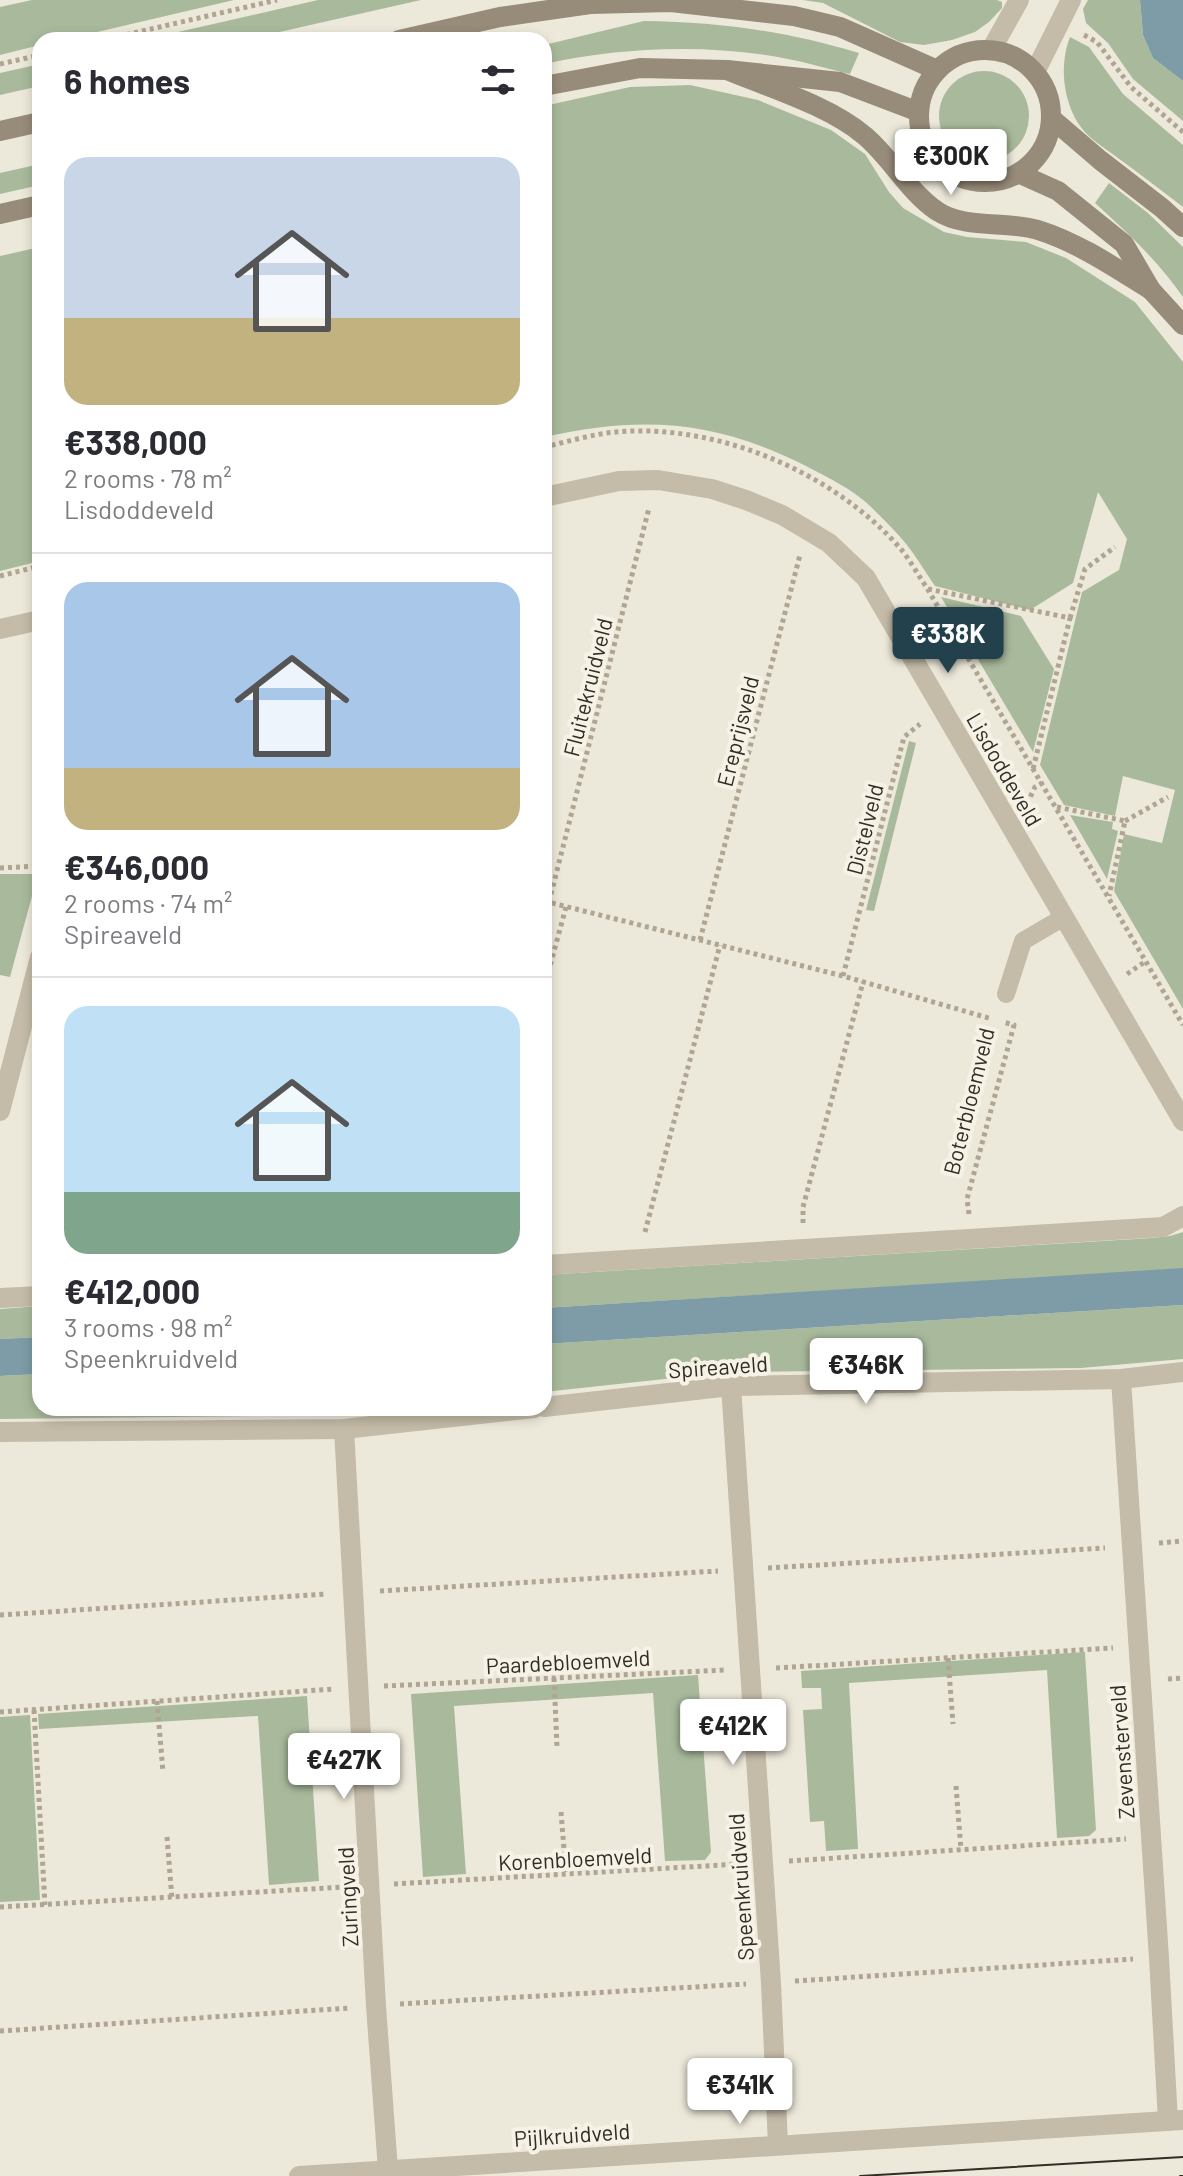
<!DOCTYPE html>
<meta charset="utf-8">
<style>
body{margin:0;font-family:Barlow,sans-serif;background:#f7f7f7;color:#2b2b33;height:100vh;display:flex;flex-direction:column;font-size:30px;white-space:nowrap}
*{box-sizing:border-box;margin:0}
p{font-size:26px;color:#7c7c81}
.icon{flex:none;width:44px;height:44px;fill:none;stroke:currentColor;stroke-width:2;stroke-linecap:round;stroke-linejoin:round}
.map{position:relative;flex:1;overflow:hidden}
.drawer{position:absolute;left:32px;top:32px;width:520px;height:1384px;display:flex;flex-direction:column;background:#fff;border-radius:24px;box-shadow:0 4px 12px #0003}
.drawer>*{flex:none}
.price{position:absolute;translate:-50% -68px;padding:0 18px;border-radius:8px;background:#fff;color:#222;font-size:26px;line-height:52px;filter:drop-shadow(0 2px 4px #0008)}
.price::after{content:'';position:absolute;left:50%;top:48px;width:24px;height:18px;margin-left:-12px;background:inherit;clip-path:polygon(0 0,100% 0,50% 100%)}
.price.selected{background:#22414d;color:#fff}
ul{padding:0;list-style:none}
li{display:grid;align-content:center;gap:16px;height:424px;padding:0 32px}
li+li{border-top:2px solid #e1e1e2}
li span{display:grid;place-items:center;height:248px;border-radius:24px;color:#555}
li>.icon{margin-inline-start:auto}
span .icon{width:144px;height:144px;fill:#fffc;stroke-width:1}
li b{font-size:34px}
h2{display:flex;justify-content:space-between;align-items:center;height:96px;padding:0 32px;font-size:34px}
.map>svg:first-child{display:block}
</style>
<div class="map">
<svg width="1183" height="2176" viewBox="0 0 1183 2176">
<rect width="100%" height="100%" fill="#ede9da"/>
<g fill="#a9ba9c">
<polygon points="32,0 234,0 63,40 40,40 40,45 0,55 0,7"/>
<polygon points="318,0 421,0 244,40 143,40"/>
<polygon points="803,0 997,0 1002,2 1002,8 989,22 975,32 952,40 924,45 900,42 823,3"/>
<polygon points="1088,0 1140,0 1143,35 1153,58 1183,81 1183,121 1133,79 1108,43 1086,23 1083,9"/>
<path d="M644,21C721,22 785,31 859,53L850,74C824,68 798,60 772,56C696,44 618,48 544,64V45Z"/>
<path d="M1070,37L1089,47L1123,94L1183,145V207C1161,190 1140,174 1118,158C1106,149 1089,139 1080,126C1063,101 1059,65 1070,37Z"/>
<polygon points="40,64 40,86 0,95 0,73"/>
<circle cx="984" cy="116" r="45"/>
<path d="M690,85L758,100L831,130L865,154L889,192L903,208L944,232L967,237L1026,242L1066,258L1135,302L1183,362V1009L1114,891L1124,834L1162,843L1175,790L1123,776L1115,816L1064,805L1040,765L1082,592L1119,570L1127,539L1098,492L1073,583L1030,610L935,586C926,573 917,558 907,545C896,531 882,518 869,505C852,489 827,477 806,466C715,420 643,415 544,437V106L630,87Z"/>
<polygon points="40,164 40,185 0,194 0,173"/>
<path d="M1109,183L1148,213L1183,247V297C1158,261 1127,232 1095,203Z"/>
<polygon points="40,247 40,561 0,571 0,256"/>
<polygon points="941,597 1021,616 1054,669 1033,752"/>
<polygon points="909,741 916,743 874,911 866,910"/>
<polygon points="1070,815 1113,822 1112,829 1118,831 1107,879"/>
<polygon points="0,874 38,874 10,977 0,975"/>
<polygon points="1183,1232 1183,1269 544,1308 544,1275 1152,1238 1170,1236"/>
<polygon points="1183,1305 1183,1359 1081,1368 730,1372 544,1392 544,1344"/>
<polygon points="40,1306 40,1337 0,1339 0,1309"/>
<polygon points="40,1374 40,1408 333,1408 334,1415 0,1419 0,1376"/>
<polygon points="1085,1652 1096,1830 1089,1836 1057,1838 1047,1670 849,1683 858,1849 826,1851 824,1821 810,1822 803,1710 822,1709 821,1688 802,1688 801,1671"/>
<polygon points="698,1675 711,1852 705,1860 665,1861 653,1693 454,1706 466,1874 423,1877 411,1694"/>
<polygon points="307,1696 319,1881 269,1885 258,1716 39,1729 38,1714"/>
<polygon points="30,1715 40,1900 0,1902 0,1717"/>
</g>
<g fill="#7d9ca7">
<polygon points="1140,0 1183,0 1183,81 1153,58 1143,35"/>
<polygon points="1183,1268 1183,1305 544,1344 544,1308"/>
<polygon points="40,1337 40,1374 0,1376 0,1339"/>
</g>
<g fill="none" stroke-linecap="round" stroke-linejoin="round">
<g stroke="#afa592" stroke-width="5" stroke-dasharray="4 4" stroke-linecap="butt">
<polyline points="1084,35 1097,42 1131,87 1183,132"/>
<polyline points="103,40 277,0"/>
<polyline points="0,64 40,55"/>
<path d="M544,447C567,442 592,434 616,432C717,423 833,472 900,548C910,560 918,575 927,588L1183,1025"/>
<polyline points="0,576 40,566"/>
<polyline points="928,589 1070,618 1033,769"/>
<polyline points="1070,618 1085,569 1115,547"/>
<polyline points="1027,804 1035,787 1042,783"/>
<polyline points="1057,807 1125,821 1109,896"/>
<polyline points="1125,821 1168,797"/>
<polyline points="0,868 40,866"/>
<polyline points="544,901 843,976 992,1019"/>
<polyline points="549,902 649,508"/>
<polyline points="700,940 800,555"/>
<polyline points="1127,974 1146,961"/>
<polyline points="843,976 904,737 920,724"/>
<polyline points="544,988 566,907"/>
<polyline points="969,1214 967,1199 1014,1025 1003,1022"/>
<polyline points="803,1223 803,1207 863,982"/>
<polyline points="645,1232 720,945"/>
<polyline points="1159,1543 1183,1541"/>
<polyline points="768,1568 1105,1548"/>
<polyline points="380,1591 718,1571"/>
<polyline points="0,1615 326,1594"/>
<polyline points="948,1658 953,1724"/>
<polyline points="776,1668 1113,1648"/>
<polyline points="554,1678 557,1747"/>
<polyline points="1168,1679 1183,1678"/>
<polyline points="384,1686 726,1670"/>
<polyline points="157,1701 163,1772"/>
<polyline points="34,1710 45,1905"/>
<polyline points="0,1712 334,1689"/>
<polyline points="956,1786 961,1850"/>
<polyline points="561,1812 566,1874"/>
<polyline points="167,1837 172,1899"/>
<polyline points="789,1861 1126,1839"/>
<polyline points="394,1884 739,1864"/>
<polyline points="0,1907 344,1887"/>
<polyline points="795,1981 1133,1959"/>
<polyline points="400,2004 746,1984"/>
<polyline points="0,2031 350,2008"/>
</g>
<polyline stroke="#c4bba8" stroke-width="18" points="1006,994 1023,941 1064,917"/>
<g stroke="#c4bba8" stroke-width="20">
<polyline points="991,50 1019,0"/>
<polyline points="1035,72 1071,0"/>
<polyline points="544,497 619,481 658,480 712,489 746,500 782,515 829,543 866,578 1183,1121"/>
<polyline points="0,629 40,620"/>
<polyline points="0,1111 40,957"/>
<polyline points="544,1265 1163,1227 1183,1216"/>
<polyline points="0,1298 40,1296"/>
<polyline points="1121,1379 1159,1958 1168,2121"/>
<polyline points="731,1386 771,1983 778,2145"/>
<polyline points="544,1407 731,1386 1121,1379 1183,1372"/>
<polyline points="344,1429 376,2006 388,2170"/>
<polyline points="0,1432 344,1429 534,1408"/>
<polyline points="299,2176 1183,2120"/>
</g>
<g stroke="#978b79" stroke-width="20">
<polyline points="399,40 500,17 590,4 671,2 794,16 840,27 937,70"/>
<circle cx="985" cy="116" r="66"/>
<path d="M727,70C770,88 830,106 865,136C891,158 908,191 937,211C966,230 1006,220 1038,230C1079,243 1114,267 1151,290"/>
<polyline points="544,86 640,68 727,70 840,82 919,112"/>
<polyline points="1051,118 1100,160 1162,208 1183,227"/>
<polyline points="0,131 40,122"/>
<polyline points="1018,173 1058,191 1124,244 1151,290 1183,325"/>
<polyline points="0,214 40,205"/>
</g>
<g stroke="#312d27" stroke-width="2">
<polyline points="860,2176 1183,2157"/>
<polyline points="1180,2176 1183,2176"/>
</g>
</g>
<g text-anchor="middle" dominant-baseline="central" stroke-width="8" stroke-linejoin="round" paint-order="stroke">
<g font-size="22" fill="#312d27" stroke="#f6f2e5">
<text transform="translate(587 687) rotate(-76)">Fluitekruidveld</text>
<text transform="translate(737 731) rotate(-76)">Ereprijsveld</text>
<text transform="translate(1005 769) rotate(60)">Lisdoddeveld</text>
<text transform="translate(864 829) rotate(-76)">Distelveld</text>
<text transform="translate(968 1101) rotate(-76)">Boterbloemveld</text>
<text transform="translate(718 1366) rotate(-4)">Spireaveld</text>
<text transform="translate(568 1661) rotate(-3)">Paardebloemveld</text>
<text transform="translate(1121 1752) rotate(-94)">Zevensterveld</text>
<text transform="translate(575 1858) rotate(-3)">Korenbloemveld</text>
<text transform="translate(740 1887) rotate(-94)">Speenkruidveld</text>
<text transform="translate(347 1897) rotate(-93)">Zuringveld</text>
<text transform="translate(572 2134) rotate(-4)">Pijlkruidveld</text>
</g>
</g>
</svg>
<b class="price" style="left:951px;top:197px">€300K</b>
<b class="price selected" style="left:948px;top:675px">€338K</b>
<b class="price" style="left:866px;top:1406px">€346K</b>
<b class="price" style="left:733px;top:1767px">€412K</b>
<b class="price" style="left:344px;top:1801px">€427K</b>
<b class="price" style="left:740px;top:2126px">€341K</b>
<section class="drawer">
<h2>6 homes<svg class="icon" aria-label="filters" viewBox="0 0 24 24"><path d="M4 7h16M4 17h16"/><circle cx="9" cy="7" r="2"/><circle cx="15" cy="17" r="2"/></svg></h2>
<ul>
<li><span style="background:linear-gradient(#c9d6e8 65%,#c2b280 0)"><svg class="icon" aria-label="home" viewBox="0 0 24 24"><path d="M3 11l9-7 9 7M6 9v11h12V9"/></svg></span><div><b>€338,000</b><p>2 rooms · 78 m²</p><p>Lisdoddeveld</p></div></li>
<li><span style="background:linear-gradient(#a9c7e8 75%,#c2b280 0)"><svg class="icon" aria-label="home" viewBox="0 0 24 24"><path d="M3 11l9-7 9 7M6 9v11h12V9"/></svg></span><div><b>€346,000</b><p>2 rooms · 74 m²</p><p>Spireaveld</p></div></li>
<li><span style="background:linear-gradient(#bfe0f5 75%,#7fa58c 0)"><svg class="icon" aria-label="home" viewBox="0 0 24 24"><path d="M3 11l9-7 9 7M6 9v11h12V9"/></svg></span><div><b>€412,000</b><p>3 rooms · 98 m²</p><p>Speenkruidveld</p></div></li>
</ul>
</section>
</div>
